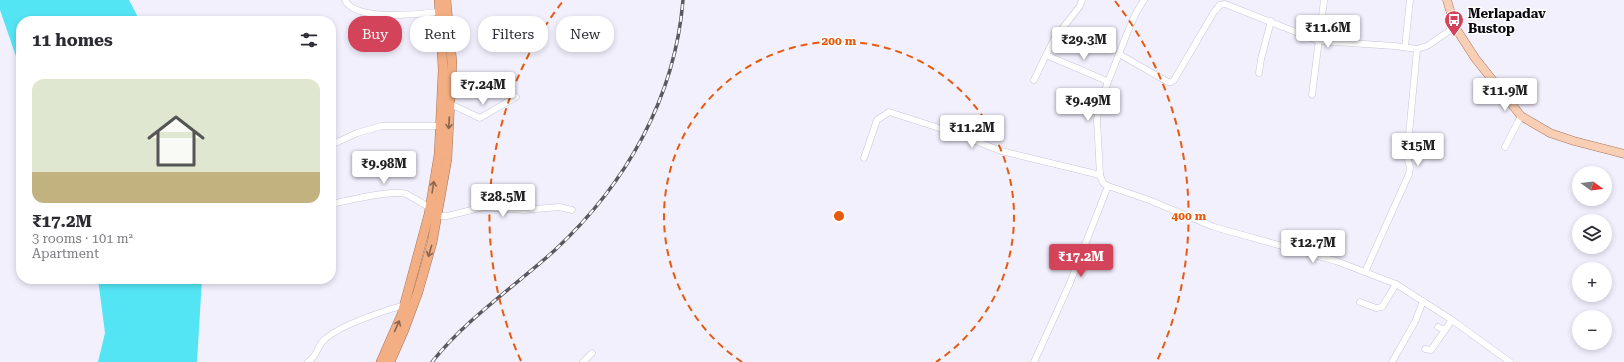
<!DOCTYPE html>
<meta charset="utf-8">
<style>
body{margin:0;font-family:"Roboto Serif",serif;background:#f2f2f3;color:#2b2b33;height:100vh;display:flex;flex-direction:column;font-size:15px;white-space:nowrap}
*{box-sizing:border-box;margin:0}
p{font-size:13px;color:#7c7c81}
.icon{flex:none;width:22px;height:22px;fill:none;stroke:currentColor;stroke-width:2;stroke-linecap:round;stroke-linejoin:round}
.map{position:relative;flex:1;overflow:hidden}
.drawer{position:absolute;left:16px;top:16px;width:320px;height:268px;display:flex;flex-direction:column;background:#fff;border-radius:16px;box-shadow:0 2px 6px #0003}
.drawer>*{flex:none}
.top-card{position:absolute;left:348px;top:16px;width:380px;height:36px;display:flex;gap:8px}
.needle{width:26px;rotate:105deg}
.buttons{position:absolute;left:1572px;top:166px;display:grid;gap:8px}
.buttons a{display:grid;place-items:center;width:40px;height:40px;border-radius:50%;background:#fff;box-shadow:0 2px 6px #0003;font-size:20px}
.price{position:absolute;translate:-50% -34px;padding:0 9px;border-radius:4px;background:#fff;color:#222;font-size:13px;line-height:26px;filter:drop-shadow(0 1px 2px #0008)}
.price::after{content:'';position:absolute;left:50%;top:24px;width:12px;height:9px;margin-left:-6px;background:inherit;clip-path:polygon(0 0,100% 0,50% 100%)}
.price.selected{background:#d34359;color:#fff}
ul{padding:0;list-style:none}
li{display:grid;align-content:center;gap:8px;height:212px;padding:0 16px}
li+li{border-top:1px solid #e1e1e2}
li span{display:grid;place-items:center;height:124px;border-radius:12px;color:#555}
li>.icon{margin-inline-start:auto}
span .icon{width:72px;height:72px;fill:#fffc;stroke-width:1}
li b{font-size:17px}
h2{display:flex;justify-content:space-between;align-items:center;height:48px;padding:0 16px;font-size:17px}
.tag{padding:0 14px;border-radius:16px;background:#fff;box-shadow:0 2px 6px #0003;font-size:14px;line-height:36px}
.tag.selected{background:#d34359;color:#fff}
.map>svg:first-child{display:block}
</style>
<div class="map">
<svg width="1624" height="362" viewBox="0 0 1624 362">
<rect width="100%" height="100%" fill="#f3f0fe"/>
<g fill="#54e5f5">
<polygon points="0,0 129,0 140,21 21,21 21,71 0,10"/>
<polygon points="98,279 202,279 197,362 98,362 105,333"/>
</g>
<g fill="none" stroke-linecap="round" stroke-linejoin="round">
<defs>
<g id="minor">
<path d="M345,0C355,22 420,14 440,12"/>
<polyline points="1082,0 1080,6 1054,39 1046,55 1107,81"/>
<polyline points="1144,0 1136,13 1128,31 1099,105 1097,120 1100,175 1103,183 1108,186 1149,200 1214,227 1336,261 1396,284 1452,320 1510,362"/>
<polyline points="1405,47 1410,0"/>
<polyline points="1119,54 1168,82 1171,82 1174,80 1214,12 1220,5 1225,4 1319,41 1395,46 1417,49 1427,46 1455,27"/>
<polyline points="1259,73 1261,59 1271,21"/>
<polyline points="1034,80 1046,55"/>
<polyline points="1312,95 1324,0"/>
<polyline points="450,104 480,118 516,97"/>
<polyline points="331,145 357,133 382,126 440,126"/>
<polyline points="1505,147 1521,116"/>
<polyline points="864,158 877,120 889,112 958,134 1001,151 1100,175"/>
<path d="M331,204C347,201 392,189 406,194C414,198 422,203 430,208"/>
<polyline points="437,216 447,216 484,207 524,210 559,207 572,210"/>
<polyline points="1365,272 1409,174 1410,168 1407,156 1417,49"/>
<polyline points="1360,302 1376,308 1382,307 1396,284"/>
<polyline points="1438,327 1445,330 1452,320"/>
<polyline points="1425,349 1431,350 1445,330"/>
<path d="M308,362C316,357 317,349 322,342C336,326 384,311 404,305"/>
<polyline points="583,362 592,353"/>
<polyline points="1034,362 1070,283 1108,186"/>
<polyline points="1392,362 1415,322 1423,301"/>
</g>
<polyline id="major" points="1447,0 1455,27 1475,58 1521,116 1550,133 1574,141 1624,154"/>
<g id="highway">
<polyline points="381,362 402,314 429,214 439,154 443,70 439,0"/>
<polyline points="390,362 404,330 418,292 432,243 447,159 452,62 446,0"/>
</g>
</defs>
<use href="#minor" stroke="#c8c5d5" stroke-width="7"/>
<use href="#major" stroke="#a2755b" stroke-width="9"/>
<use href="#highway" stroke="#a2755b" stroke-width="10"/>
<use href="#minor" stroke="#fff" stroke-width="6"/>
<use href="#major" stroke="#f8cfb5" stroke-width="8"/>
<use href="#highway" stroke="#f3af83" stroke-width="9"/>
<defs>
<path id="rail" d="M432,362C466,319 514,287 555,250C626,184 675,98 683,0"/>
</defs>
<use href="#rail" stroke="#5b5861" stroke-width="3.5"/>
<use href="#rail" stroke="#fff" stroke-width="2" stroke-dasharray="6" stroke-linecap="butt"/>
</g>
<defs><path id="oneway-shaft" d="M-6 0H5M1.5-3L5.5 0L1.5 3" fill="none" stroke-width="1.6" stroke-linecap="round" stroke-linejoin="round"/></defs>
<g stroke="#8b654f">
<use href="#oneway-shaft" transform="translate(449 123) rotate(93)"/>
<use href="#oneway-shaft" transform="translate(433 187) rotate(-81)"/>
<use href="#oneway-shaft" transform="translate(430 251) rotate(106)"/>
<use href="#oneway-shaft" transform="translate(397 326) rotate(-66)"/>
</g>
<g fill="none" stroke="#e8590c" stroke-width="2" stroke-dasharray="7 5">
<path d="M742 362A175 175 0 1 1 936 362"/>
<path d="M521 361A350 350 0 0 1 563 1M1115 1A350 350 0 0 1 1157 361"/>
</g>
<defs>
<symbol id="bus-pin" viewBox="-11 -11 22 30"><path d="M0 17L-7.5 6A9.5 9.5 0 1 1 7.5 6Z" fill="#d34359" stroke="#fff"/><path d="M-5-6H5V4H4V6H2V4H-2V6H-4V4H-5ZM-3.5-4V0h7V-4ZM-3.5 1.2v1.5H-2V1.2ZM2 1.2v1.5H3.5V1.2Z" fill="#fff"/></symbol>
</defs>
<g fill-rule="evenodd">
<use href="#bus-pin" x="1443" y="9" width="22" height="30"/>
</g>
<g text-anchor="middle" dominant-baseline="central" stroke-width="3" stroke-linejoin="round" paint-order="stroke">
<g font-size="13" font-weight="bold" fill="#0c0a10" stroke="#fff" text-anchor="start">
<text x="1468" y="13">Merlapadav<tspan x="1468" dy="15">Bustop</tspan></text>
</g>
</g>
<circle cx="839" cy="216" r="6" fill="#e8590c" stroke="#fff" stroke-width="2"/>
<g font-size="12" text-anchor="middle" font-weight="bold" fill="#e8590c" stroke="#fff" stroke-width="3" stroke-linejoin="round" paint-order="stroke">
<text x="839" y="45">200 m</text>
<text x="1189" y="220">400 m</text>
</g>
</svg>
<div class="buttons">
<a><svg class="needle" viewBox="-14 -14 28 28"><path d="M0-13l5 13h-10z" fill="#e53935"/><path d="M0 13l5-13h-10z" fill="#7c7c81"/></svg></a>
<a><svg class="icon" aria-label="layers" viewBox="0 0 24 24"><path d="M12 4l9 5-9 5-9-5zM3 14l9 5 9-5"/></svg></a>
<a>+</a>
<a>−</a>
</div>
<b class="price" style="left:1328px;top:49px">₹11.6M</b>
<b class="price" style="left:1084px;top:61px">₹29.3M</b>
<b class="price" style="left:483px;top:106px">₹7.24M</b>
<b class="price" style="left:1505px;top:112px">₹11.9M</b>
<b class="price" style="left:1088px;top:122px">₹9.49M</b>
<b class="price" style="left:972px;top:149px">₹11.2M</b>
<b class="price" style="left:1418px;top:167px">₹15M</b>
<b class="price" style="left:384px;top:185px">₹9.98M</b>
<b class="price" style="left:503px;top:218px">₹28.5M</b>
<b class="price" style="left:1313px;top:264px">₹12.7M</b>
<b class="price selected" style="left:1081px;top:278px">₹17.2M</b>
<div class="top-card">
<a class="tag selected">Buy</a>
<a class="tag">Rent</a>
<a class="tag">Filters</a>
<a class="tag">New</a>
</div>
<section class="drawer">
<h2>11 homes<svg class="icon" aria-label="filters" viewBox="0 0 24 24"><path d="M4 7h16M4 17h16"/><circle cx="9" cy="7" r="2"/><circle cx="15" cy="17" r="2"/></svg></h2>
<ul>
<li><span style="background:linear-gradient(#dfe7d0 75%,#c2b280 0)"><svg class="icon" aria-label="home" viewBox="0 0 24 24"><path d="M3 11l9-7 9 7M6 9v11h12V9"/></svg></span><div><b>₹17.2M</b><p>3 rooms · 101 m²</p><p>Apartment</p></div></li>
</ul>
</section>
</div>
